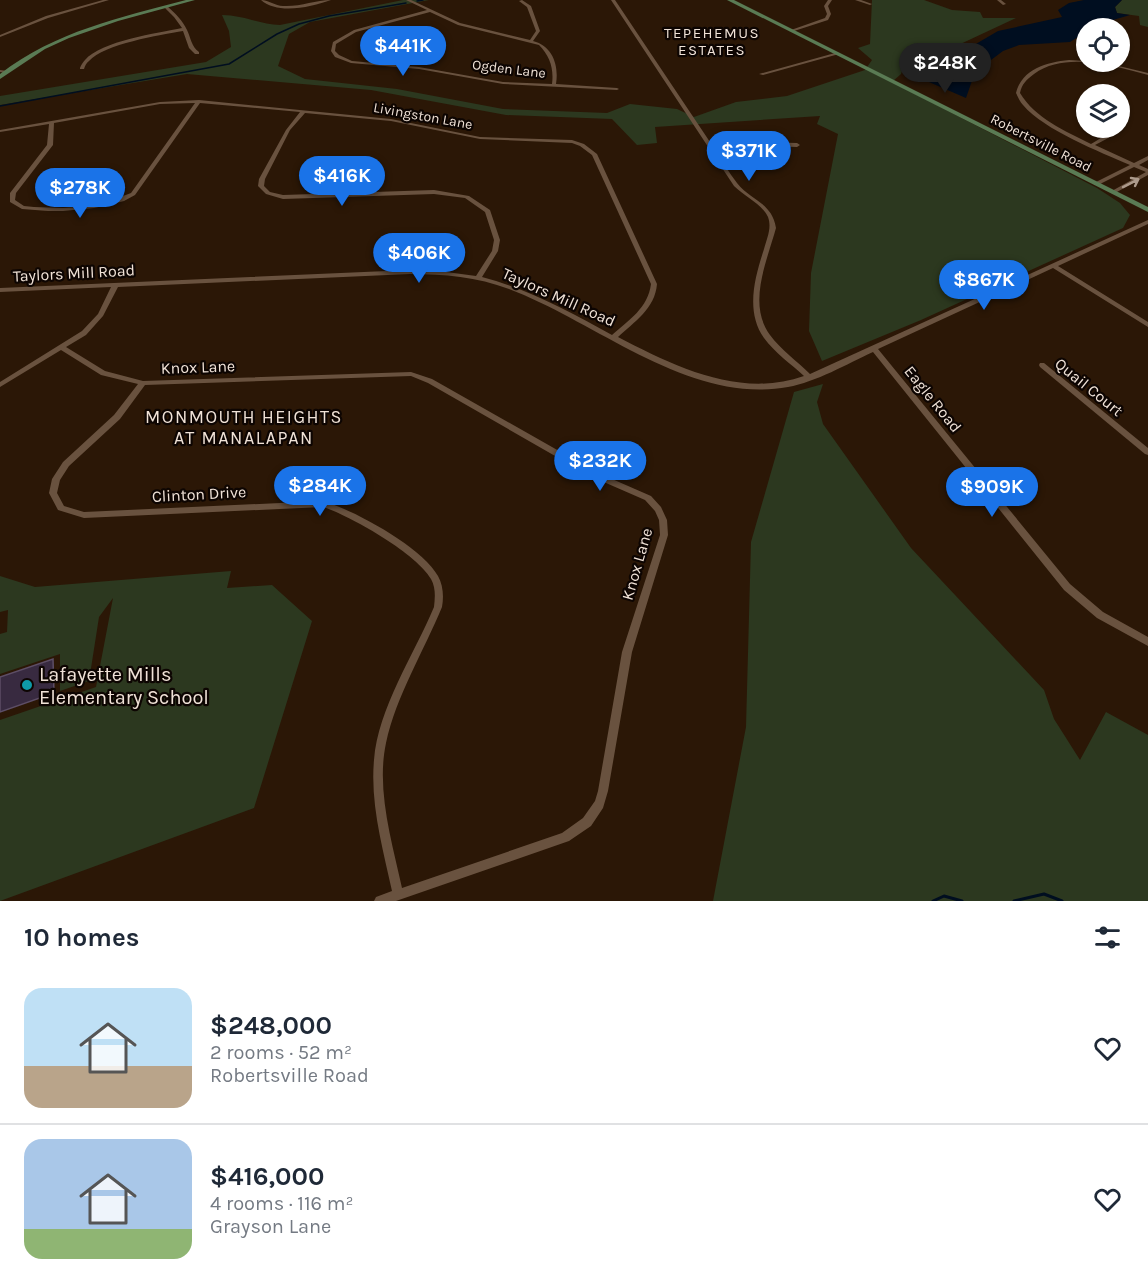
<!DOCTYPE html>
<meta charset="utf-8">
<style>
body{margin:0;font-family:Karla,sans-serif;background:#f6f6f7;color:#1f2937;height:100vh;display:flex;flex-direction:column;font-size:22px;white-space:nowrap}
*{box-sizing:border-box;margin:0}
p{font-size:20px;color:#747a83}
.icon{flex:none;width:33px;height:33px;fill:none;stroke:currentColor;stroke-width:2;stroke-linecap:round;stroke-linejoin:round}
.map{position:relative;height:901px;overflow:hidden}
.side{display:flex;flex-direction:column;background:#fff;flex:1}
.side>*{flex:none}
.tools{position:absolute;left:1076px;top:18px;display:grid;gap:12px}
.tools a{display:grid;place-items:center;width:54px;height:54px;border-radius:50%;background:#fff;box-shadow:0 2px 4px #0004;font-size:30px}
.price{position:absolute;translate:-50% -51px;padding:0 14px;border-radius:21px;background:#1a73e8;color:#fff;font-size:20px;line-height:39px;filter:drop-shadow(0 2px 3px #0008)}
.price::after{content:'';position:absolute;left:50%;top:36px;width:18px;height:14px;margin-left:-9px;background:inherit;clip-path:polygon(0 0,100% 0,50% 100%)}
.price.current{background:#222;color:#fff}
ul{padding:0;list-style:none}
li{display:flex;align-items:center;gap:18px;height:150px;padding:0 24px}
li+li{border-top:2px solid #e0e1e3}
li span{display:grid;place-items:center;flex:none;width:168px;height:120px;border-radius:18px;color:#555}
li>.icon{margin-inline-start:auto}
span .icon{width:72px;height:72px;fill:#fffc;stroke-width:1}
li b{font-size:26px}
h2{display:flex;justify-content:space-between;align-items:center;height:72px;padding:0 24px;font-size:26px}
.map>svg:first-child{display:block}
</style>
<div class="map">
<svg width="1148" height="901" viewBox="0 0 1148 901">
<rect width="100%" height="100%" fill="#2b1706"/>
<g fill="#2c381f">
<path d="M403,0H429L310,22L289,34L278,66L305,79L397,89L503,109L607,113L630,104L677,109L694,117L736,102L787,96L865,70L872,60L858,48L870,44L872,0H924L952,10L980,12L983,18H1016L954,47L905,61L901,74L892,82L1097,188L1120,203L1130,215L1123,228L921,320L822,361L809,331L811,273L838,134L817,124L820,116L655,127L657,143L637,145L612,119L506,115L371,90L187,74L0,105V96L206,62L231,47L229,31L222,15C242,15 259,24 280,25Z"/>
<polygon points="1122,0 1148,0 1148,27 1140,25 1139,16 1117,13 1115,7"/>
<polygon points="823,384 817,402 823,424 911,548 1044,690 1054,719 1080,760 1106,712 1148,735 1148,901 713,901 746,727 751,542 794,392"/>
<polygon points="231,571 227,588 272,585 312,621 254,808 0,901 0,720 96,687 113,598 99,617 89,681 60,691 60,654 0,674 0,634 7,632 8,610 0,612 0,576 35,587"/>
</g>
<polygon fill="#000e20" points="1084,0 1122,0 1115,7 1117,13 1130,15 1086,28 1086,32 1070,42 1019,45 1003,51 975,72 966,98 915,76 919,69 952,58 998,31 1062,17 1058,10 1069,3"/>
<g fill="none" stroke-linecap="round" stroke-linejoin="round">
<g stroke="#000e20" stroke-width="1.5">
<polyline points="417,1 423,0"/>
<polyline points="0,106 229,64 277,34 299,24 329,16 406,3"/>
</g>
<g stroke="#000e20" stroke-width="3">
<polyline points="933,901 944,896 962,901"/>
<polyline points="1014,901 1044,894 1062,901"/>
</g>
</g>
<polygon fill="#382a40" stroke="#5d4e66" stroke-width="1.5" points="53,659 54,693 0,712 0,677"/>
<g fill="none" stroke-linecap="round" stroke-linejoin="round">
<g fill="#69523f" fill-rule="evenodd">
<polygon points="103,0 109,0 48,18 0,37 0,35 46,16"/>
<path d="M261,0C269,0 275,6 283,6C300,7 315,0 331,0C311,7 278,15 261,0Z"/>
<path d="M406,0H411L460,23L530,40L536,31L527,7L519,1L522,0L531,6L540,31L533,41C553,46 559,66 556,84L617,88L619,89L617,90L503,84L419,69L351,63L335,57L331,51L333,42L354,30L427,10ZM430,12L458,25L539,45C550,56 554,69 552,84L503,82L419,67L352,61L339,55L335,51L336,44L356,32Z"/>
<path d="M611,0H615L714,148L761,142L797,143L800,145L797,147L761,146L716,151C723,162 729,173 737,183C751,201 772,202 776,228C767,261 747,304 770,335C781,350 797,361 810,374L1148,220V224L1058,266L1148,322V327L1053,268L878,349L1070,584L1103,612L1148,637V646L1097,618L1064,590L873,352C847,364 816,382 788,387C689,405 597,322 509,289C477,277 444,274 410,274L118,287L103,316L86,335L66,347L105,371L143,381L411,372L432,379L596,472L651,496L661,507L667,520L668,535L632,652L608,791L603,808L591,826L569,841L396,901H374L376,897L392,891C383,849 370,804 374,760C378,708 414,655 434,607C435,598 436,588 431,579C417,554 351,516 323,507L84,518L58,510L49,493L52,479L63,462L114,415L138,384L101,375L61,350L0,387V382L82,331L98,314L111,287L0,292V288L410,270L439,271L476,276L492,251L494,240L485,212L465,198L434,194L283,199L266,194L258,186L259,179L286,130L300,112L200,103L135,195L124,201L108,205L94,208L63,211H48L22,209L10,202V193L47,145L49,124L0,132V130L160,102L199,100L391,119L480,137L572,140L584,144L597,154L657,284C655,309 634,322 618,337C674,366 740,399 804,376C791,364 775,353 764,338C745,311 755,277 764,249C767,238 772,228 768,217C762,204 744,196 734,186ZM195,103L131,193L107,202L79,207L63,208L34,207L24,206L15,200L16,193L53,145L54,123L160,104ZM305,113L391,121L480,139L572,143L580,146L592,155L651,284C648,308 629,320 612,335C570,312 528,289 482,277L498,251L500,240L490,210L469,196L434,190L283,195L270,192L264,186L265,179L290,130ZM411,376L428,383L590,476L645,500L655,511L659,520L660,535L622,652L598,791L595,801L583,818L562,833L402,888C392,842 376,790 386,743C396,696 424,651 442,607C444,596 443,585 438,576C422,547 354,510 323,501L84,512L64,506L57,493L60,480L69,466L120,419L145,385Z"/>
<polygon points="828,0 832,0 828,6 831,14 828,20 791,32 791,30 825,18 827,14 824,6"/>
<polygon points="855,0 861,0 872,4 870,5"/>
<polygon points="997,0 1001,0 1006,4 1003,5"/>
<path d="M165,6H167C175,13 183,21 187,30C191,38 191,46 199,52V54H195L189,48L183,31C160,35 104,44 89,61C86,63 85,66 84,69H80V68C81,65 83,62 85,60C101,41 158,33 182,28L174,17L165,8Z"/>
<polygon points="835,53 839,54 763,75 759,74"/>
<path d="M1069,60L1102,62L1148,73V75C1113,66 1066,51 1034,74C1026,80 1022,84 1020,93C1035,118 1065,131 1091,144C1100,139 1111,130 1119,128C1120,123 1122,119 1122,115C1122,109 1119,105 1119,99H1121C1136,125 1116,134 1095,145L1134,163L1148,156V160L1139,165L1148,169V175L1115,193L1110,192L1146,172L1134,167L1098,185H1094V183L1130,165C1100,152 1044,130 1023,105C1020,102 1018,97 1016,93C1022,69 1047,62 1069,60Z"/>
<polygon points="0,70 8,71 8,72 6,73 0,72"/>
<polygon points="1040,363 1044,363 1148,448 1148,455 1145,454 1040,367 1039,365"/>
</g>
<g fill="#5a7b54" fill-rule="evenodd">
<path d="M186,0H195L118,21L69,38L45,49L0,79V74C56,31 119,18 186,0Z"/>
<polygon points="727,0 734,0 1148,207 1148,212"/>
</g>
</g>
<defs><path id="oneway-shaft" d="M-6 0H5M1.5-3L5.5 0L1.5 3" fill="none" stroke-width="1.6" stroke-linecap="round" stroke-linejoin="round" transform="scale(1.5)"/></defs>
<use stroke="#ac9a8b" href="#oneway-shaft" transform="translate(1131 183) rotate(-27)"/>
<circle fill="#0f9aa8" stroke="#0d0502" stroke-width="2" cx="27" cy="685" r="6"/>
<g text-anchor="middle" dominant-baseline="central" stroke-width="4.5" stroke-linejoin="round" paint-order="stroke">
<g font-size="14" fill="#f0e2d7" stroke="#0d0502">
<text transform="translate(509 69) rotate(7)">Ogden Lane</text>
<text transform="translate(423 116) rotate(10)">Livingston Lane</text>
<text transform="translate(1041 143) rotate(27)">Robertsville Road</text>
</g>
<g font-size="15" letter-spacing="1.5" fill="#f0e2d7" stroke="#0d0502">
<text x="712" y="33">TEPEHEMUS<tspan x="712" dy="17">ESTATES</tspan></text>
</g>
<g font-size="16" fill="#f0e2d7" stroke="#0d0502">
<text transform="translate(74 273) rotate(-3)">Taylors Mill Road</text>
<text transform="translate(559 297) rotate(24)">Taylors Mill Road</text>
<text transform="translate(198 367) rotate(-2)">Knox Lane</text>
<text transform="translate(1089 387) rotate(39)">Quail Court</text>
<text transform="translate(933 399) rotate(51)">Eagle Road</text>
<text transform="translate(199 494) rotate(-3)">Clinton Drive</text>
<text transform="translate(637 564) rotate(-74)">Knox Lane</text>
</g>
<g font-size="18" letter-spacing="1.5" fill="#f0e2d7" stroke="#0d0502">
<text x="244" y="417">MONMOUTH HEIGHTS<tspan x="244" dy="21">AT MANALAPAN</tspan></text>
</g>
<g font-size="20" fill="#f0e2d7" stroke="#0d0502" text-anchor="start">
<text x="39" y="674">Lafayette Mills<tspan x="39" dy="23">Elementary School</tspan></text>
</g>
</g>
</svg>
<div class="tools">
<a><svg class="icon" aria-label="locate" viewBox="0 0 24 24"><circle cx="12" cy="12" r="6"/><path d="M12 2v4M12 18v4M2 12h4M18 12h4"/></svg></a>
<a><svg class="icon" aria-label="layers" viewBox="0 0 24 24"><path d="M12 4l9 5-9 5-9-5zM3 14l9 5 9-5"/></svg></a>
</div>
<b class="price" style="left:403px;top:77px">$441K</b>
<b class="price current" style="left:945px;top:94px">$248K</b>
<b class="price" style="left:749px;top:182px">$371K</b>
<b class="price" style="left:342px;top:207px">$416K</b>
<b class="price" style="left:80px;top:219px">$278K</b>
<b class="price" style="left:419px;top:284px">$406K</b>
<b class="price" style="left:984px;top:311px">$867K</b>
<b class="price" style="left:600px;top:492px">$232K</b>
<b class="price" style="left:320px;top:517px">$284K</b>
<b class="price" style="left:992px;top:518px">$909K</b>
</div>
<section class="side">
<h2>10 homes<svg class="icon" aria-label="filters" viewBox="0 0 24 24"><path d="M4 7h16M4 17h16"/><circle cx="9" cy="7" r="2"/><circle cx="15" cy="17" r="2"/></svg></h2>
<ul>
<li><span style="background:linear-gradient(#bfe0f5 65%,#b9a48a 0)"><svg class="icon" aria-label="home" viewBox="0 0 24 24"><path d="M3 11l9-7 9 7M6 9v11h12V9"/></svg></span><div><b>$248,000</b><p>2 rooms · 52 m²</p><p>Robertsville Road</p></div><svg class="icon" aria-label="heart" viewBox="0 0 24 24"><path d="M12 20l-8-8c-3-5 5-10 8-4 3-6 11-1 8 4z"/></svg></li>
<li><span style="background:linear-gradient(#a9c7e8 75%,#8fb573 0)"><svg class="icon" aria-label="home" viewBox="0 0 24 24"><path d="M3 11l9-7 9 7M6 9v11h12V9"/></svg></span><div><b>$416,000</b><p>4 rooms · 116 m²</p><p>Grayson Lane</p></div><svg class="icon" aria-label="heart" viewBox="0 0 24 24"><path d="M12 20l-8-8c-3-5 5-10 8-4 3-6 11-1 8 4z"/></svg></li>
</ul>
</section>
